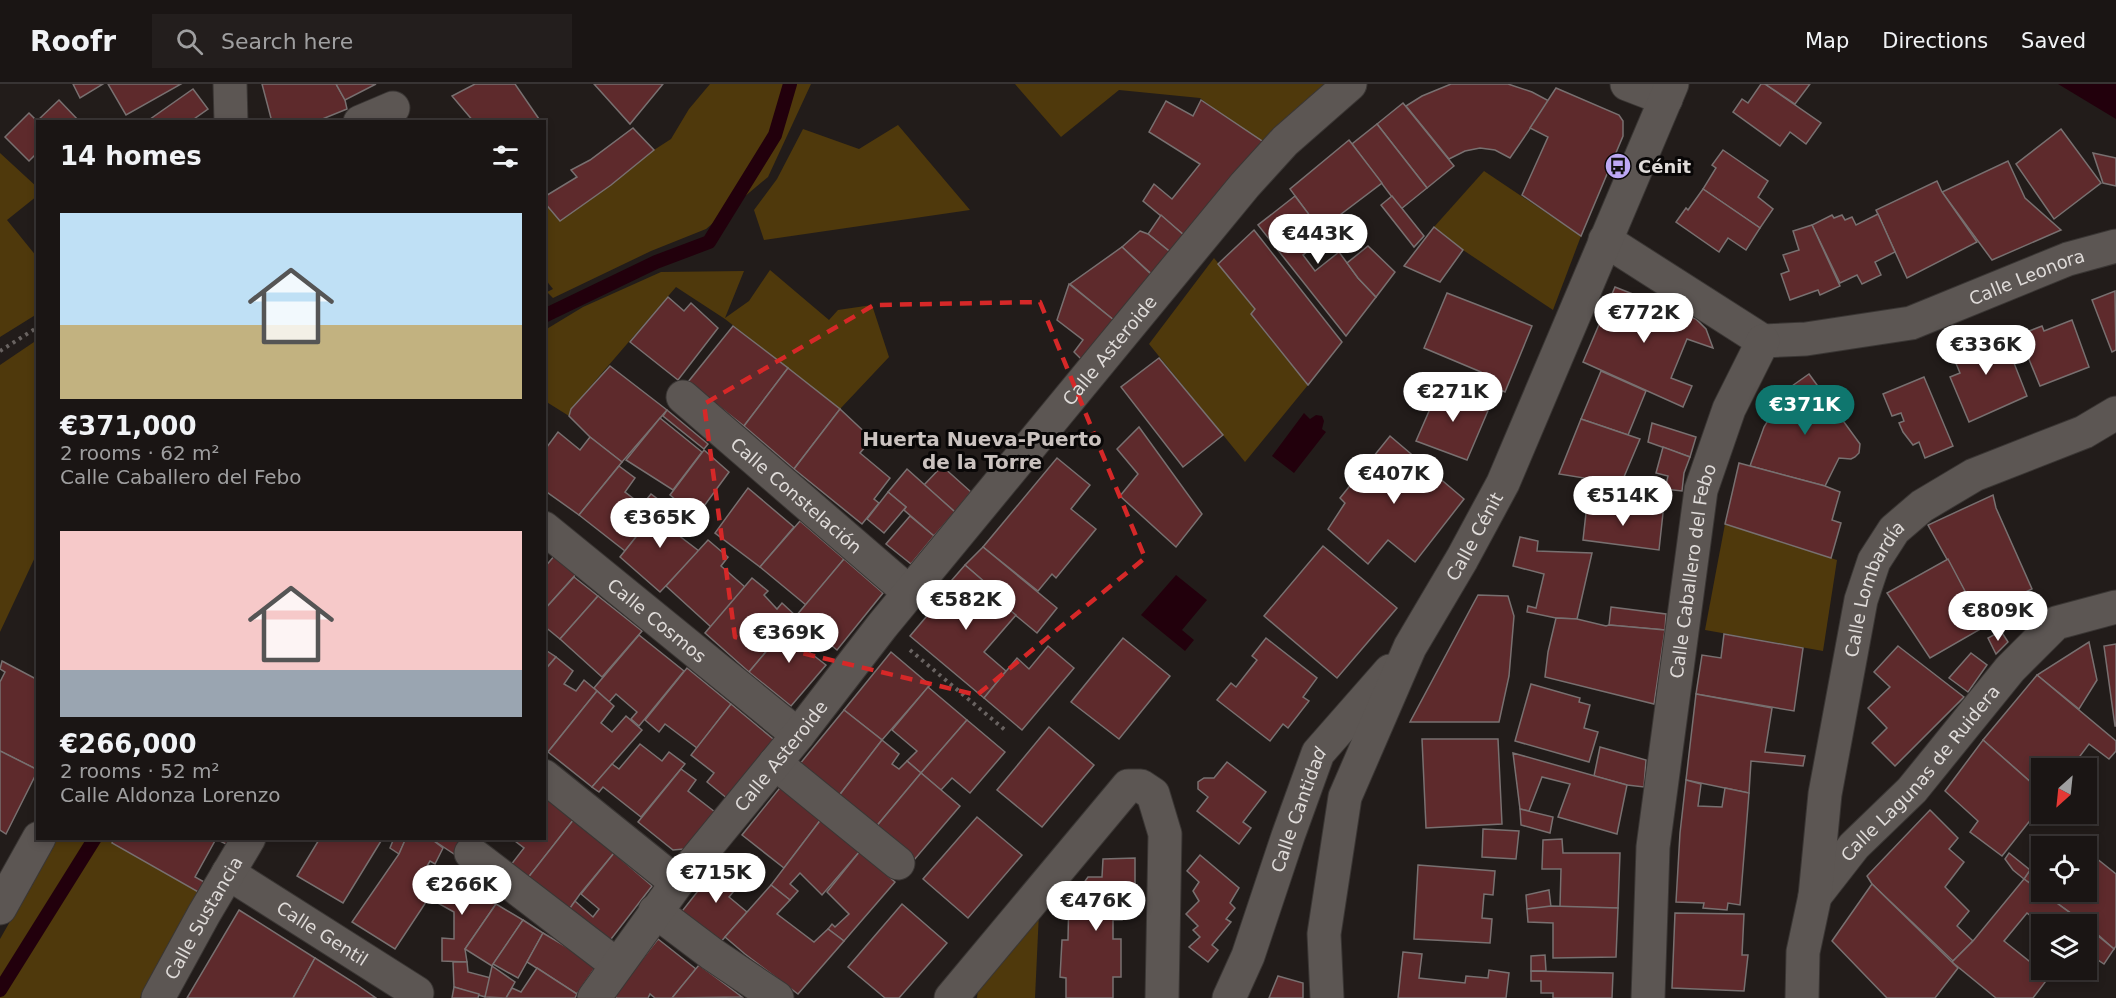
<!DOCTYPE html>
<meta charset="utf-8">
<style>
body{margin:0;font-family:"DejaVu Sans",sans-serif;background:#231e1d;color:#f1f3f6;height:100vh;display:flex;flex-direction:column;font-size:22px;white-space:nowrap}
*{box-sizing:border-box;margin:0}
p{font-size:20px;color:#9f9fa0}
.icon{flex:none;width:33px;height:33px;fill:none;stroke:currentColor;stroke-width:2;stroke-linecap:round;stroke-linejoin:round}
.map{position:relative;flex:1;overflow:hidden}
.drawer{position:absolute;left:36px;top:36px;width:510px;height:720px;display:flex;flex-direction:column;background:#1a1514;border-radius:0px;box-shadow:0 3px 9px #0003,0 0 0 2px #383434}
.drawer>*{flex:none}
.needle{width:39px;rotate:207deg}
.buttons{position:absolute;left:2031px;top:674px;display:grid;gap:12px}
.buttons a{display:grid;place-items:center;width:66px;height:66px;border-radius:0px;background:#1a1514;box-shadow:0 3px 9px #0003,0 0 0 2px #383434;font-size:30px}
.price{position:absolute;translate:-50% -51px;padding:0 14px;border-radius:21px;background:#fff;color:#222;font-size:20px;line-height:39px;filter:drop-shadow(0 2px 3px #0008)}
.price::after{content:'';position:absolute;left:50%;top:36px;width:18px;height:14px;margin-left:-9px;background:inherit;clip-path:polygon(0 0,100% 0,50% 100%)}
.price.current{background:#0f766e;color:#fff}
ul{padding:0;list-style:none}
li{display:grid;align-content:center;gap:12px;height:318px;padding:0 24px}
li span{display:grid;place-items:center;height:186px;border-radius:0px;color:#555}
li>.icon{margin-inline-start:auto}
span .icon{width:108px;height:108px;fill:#fffc;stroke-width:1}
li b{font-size:26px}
h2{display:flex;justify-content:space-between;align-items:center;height:72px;padding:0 24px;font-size:26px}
header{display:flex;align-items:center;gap:36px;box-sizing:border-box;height:84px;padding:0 30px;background:#1a1514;border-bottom:2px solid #383434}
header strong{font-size:28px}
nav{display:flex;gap:33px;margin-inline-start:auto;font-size:21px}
.search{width:420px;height:54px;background:#231e1d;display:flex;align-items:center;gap:15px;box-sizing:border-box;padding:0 21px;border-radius:0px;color:#9f9fa0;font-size:22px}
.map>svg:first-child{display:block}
</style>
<header>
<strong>Roofr</strong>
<div class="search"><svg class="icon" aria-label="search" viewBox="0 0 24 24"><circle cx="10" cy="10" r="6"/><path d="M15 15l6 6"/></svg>Search here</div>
<nav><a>Map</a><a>Directions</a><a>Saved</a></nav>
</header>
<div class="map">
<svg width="2116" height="914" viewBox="0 0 2116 914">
<rect width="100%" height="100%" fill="#221c1a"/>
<g fill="#4f390c">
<polygon points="710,0 811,0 768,93 706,145 651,167 553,214 547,208 553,205 545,195 544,118 654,66 671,55 689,25"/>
<polygon points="1015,0 1327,0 1265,59 1220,30 1200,14 1119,6 1061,53"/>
<polygon points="898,41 970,126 764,156 754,126 777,95 803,45 859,65"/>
<polygon points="0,69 38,104 37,112 7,136 37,173 37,230 0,253"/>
<polygon points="1484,87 1581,152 1553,226 1463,166 1434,143"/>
<polygon points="1214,174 1255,225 1251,231 1308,301 1245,378 1149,260"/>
<polygon points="770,186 829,236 838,226 872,221 889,273 840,325 725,235 676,203 571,325 569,332 545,317 545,246 583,223 661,188 744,187 725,234 749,217"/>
<polygon points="37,256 37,469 0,548 0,281"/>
<polygon points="1725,440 1837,476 1823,567 1705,546"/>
<polygon points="57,755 114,755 112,759 200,809 140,914 0,914 0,855"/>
<polygon points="1039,828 1035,914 977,914 978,904"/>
</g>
<g fill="#22000c">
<polygon points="2058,0 2116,0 2116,35"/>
<polygon points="1304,329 1310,335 1316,331 1322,332 1324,337 1322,345 1326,348 1294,389 1272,372"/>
<polygon points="1176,491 1207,516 1182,546 1194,556 1185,567 1141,531"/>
</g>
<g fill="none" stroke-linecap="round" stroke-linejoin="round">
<g stroke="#22000c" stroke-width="14">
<polyline points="544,232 656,178 709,158 775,51 790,0"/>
<polyline points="0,906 95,754"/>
</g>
</g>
<g fill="#5e2a2c" stroke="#787070" stroke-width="1.5">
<polygon points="73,0 103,0 80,14"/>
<polygon points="108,0 181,0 126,31"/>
<polygon points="262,0 336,0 345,16 347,25 315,38 272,38"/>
<polygon points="336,0 376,0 345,16"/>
<polygon points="475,0 515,0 539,35 536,38 474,38 452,12"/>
<polygon points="594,0 663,0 630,40"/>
<polygon points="1451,0 1508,0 1532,8 1549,17 1510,74 1495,66 1480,64 1465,67 1449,75 1406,22 1422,12"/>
<polygon points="1761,0 1765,0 1821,39 1806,60 1790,48 1780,62 1733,28 1742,15 1748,19"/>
<polygon points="1765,0 1810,0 1795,20"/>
<polygon points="1556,4 1619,31 1623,37 1623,52 1581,152 1522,111 1548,53 1530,44"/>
<polygon points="193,5 208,25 194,35 196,38 146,38"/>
<polygon points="59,16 80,38 38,38 38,68 29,77 5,53 29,29 37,37"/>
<polygon points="1201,16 1265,59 1184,151 1143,117 1154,100 1172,115 1200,80 1149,48 1166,17 1193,32"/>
<polygon points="1403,19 1454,82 1427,104 1377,40"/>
<polygon points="1377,40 1427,104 1401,125 1352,60"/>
<polygon points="633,44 654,66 611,101 560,137 544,118 544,113 577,93 571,86 590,76"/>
<polygon points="2061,45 2101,99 2054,135 2016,80"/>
<polygon points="1349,56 1382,99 1320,146 1290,105"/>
<polygon points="1723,66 1768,97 1758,113 1773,125 1760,144 1703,105 1716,84 1712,81"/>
<polygon points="2093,69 2116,74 2116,102 2103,99"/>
<polygon points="2008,77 2025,114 2061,146 1992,176 1942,108"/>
<polygon points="1937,97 1942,108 1977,158 1907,194 1876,126"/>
<polygon points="1703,105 1760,144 1746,166 1728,154 1719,168 1676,138 1686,124 1688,126"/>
<polygon points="1295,112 1326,153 1303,171 1315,187 1339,168 1358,194 1376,213 1346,252 1258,141"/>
<polygon points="1392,112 1424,152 1414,163 1381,121"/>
<polygon points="1878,130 1895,168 1875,178 1881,191 1862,200 1857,191 1840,199 1812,141 1832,131 1834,134 1842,131 1845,136 1852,133 1856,141"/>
<polygon points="1161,131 1186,153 1174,171 1148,150"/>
<polygon points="1812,141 1840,202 1820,211 1818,206 1790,216 1781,190 1789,187 1783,171 1799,166 1793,147"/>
<polygon points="1434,143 1463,166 1440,198 1404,182"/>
<polygon points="1254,146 1342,258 1308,301 1251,230 1255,225 1218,180"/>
<polygon points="1140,147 1148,150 1174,171 1157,195 1122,163"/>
<polygon points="1368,162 1395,188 1376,213 1358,194 1347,179"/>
<polygon points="1122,163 1154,193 1115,237 1070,200"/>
<polygon points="1069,200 1115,237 1082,276 1074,268 1083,256 1057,236"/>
<polygon points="1615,203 1696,235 1706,245 1713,264 1687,255 1671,294 1692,302 1683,323 1583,278"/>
<polygon points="2115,207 2116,266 2112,268 2092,216"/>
<polygon points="1447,209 1532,242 1505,308 1478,296 1481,288 1424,264"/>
<polygon points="668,213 684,227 691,219 718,244 678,296 630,258"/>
<polygon points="2072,236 2089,283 2040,302 2019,251 2042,242 2044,247"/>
<polygon points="733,242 788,284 744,342 688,298"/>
<polygon points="2001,246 2027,312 1969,338 1950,293 1960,289 1950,265"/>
<polygon points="1159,274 1223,351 1183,383 1121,303"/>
<polygon points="610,282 667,326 622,378 590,353 569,332 571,325"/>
<polygon points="788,284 840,325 794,385 744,342"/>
<polygon points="1601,287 1646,307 1628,351 1581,335"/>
<polygon points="1809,290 1860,360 1859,369 1855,373 1851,375 1839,374 1825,402 1750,382 1764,343 1783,312 1792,302"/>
<polygon points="1924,293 1953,362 1925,374 1919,358 1913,361 1903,348 1899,339 1904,337 1901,329 1892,332 1883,310"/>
<polygon points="1440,302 1490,322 1467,376 1416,357"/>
<polygon points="840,325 872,355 860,369 890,394 874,415 879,419 862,440 794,385"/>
<polygon points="667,326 708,360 704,365 663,332"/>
<polygon points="660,334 702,368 673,406 626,376"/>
<polygon points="1581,335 1640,355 1621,400 1559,390"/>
<polygon points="1652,339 1696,353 1690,373 1648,358"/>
<polygon points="1139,343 1202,430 1176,463 1120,412 1138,390 1117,365"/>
<polygon points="558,348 580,366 590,353 622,378 579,431 544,406 544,367"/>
<polygon points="1390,352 1464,415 1415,478 1388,456 1368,480 1328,445 1345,419 1340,414"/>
<polygon points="1663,363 1690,373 1684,389 1682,407 1665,405 1668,392 1656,389"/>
<polygon points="704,366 729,388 696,433 670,411"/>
<polygon points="1057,374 1090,401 1071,425 1096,445 1056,494 1052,490 1038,507 983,463"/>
<polygon points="1739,379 1825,402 1840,408 1832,436 1841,439 1831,474 1725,440"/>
<polygon points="619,382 635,394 625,408 642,421 651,410 663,419 625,467 579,431"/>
<polygon points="942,382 971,408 955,428 924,401"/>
<polygon points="907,385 955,428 934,452 904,426 906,423 888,408"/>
<polygon points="748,404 794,443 760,483 715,449"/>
<polygon points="888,408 906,423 884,449 867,435"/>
<polygon points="1993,411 1996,424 2032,505 1978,531 1928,441"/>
<polygon points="663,419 683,434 673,447 699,467 660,508 620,473"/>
<polygon points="1587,420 1663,429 1659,466 1583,456"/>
<polygon points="910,432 934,452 911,480 886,460"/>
<polygon points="800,437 844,475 806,521 760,483"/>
<polygon points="1520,453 1538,457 1537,467 1592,469 1577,535 1556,534 1527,528 1528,522 1536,524 1544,490 1513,482"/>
<polygon points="708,456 728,473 721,482 745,503 711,543 666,502"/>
<polygon points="1323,462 1397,524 1337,594 1264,532"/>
<polygon points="983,463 1057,524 1037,549 991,511 995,507 965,481"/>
<polygon points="555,471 577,489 544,526 544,484"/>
<polygon points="844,475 883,509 837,566 796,532"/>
<polygon points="1948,475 1984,543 1930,574 1887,509"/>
<polygon points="965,481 995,507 991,511 1016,531 984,568 1006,587 984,614 910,552 948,507 945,504"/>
<polygon points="574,493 598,512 560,555 544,542 544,526"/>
<polygon points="752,494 768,507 764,511 777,525 782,519 796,532 749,588 705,549"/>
<polygon points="1478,511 1508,512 1514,532 1509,592 1499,638 1410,638"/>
<polygon points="598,512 642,547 602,593 560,555"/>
<polygon points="1611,523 1666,530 1665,546 1609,541"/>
<polygon points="796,532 813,546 800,561 826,581 791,622 749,588"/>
<polygon points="1556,534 1577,535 1606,542 1609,541 1665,546 1654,620 1545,593 1548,568"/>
<polygon points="2001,547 2008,558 1996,570 1988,554"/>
<polygon points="1724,550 1803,564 1794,627 1696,610 1702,571 1721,574"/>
<polygon points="639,551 684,587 639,642 631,635 637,628 616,610 609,618 594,604"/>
<polygon points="1123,554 1170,592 1119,655 1071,618"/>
<polygon points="1266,554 1317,594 1303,613 1309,617 1288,644 1283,640 1270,657 1217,616 1231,599 1236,603 1257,576 1252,572"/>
<polygon points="2089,558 2097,596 2079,625 2037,591"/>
<polygon points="2116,560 2116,642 2115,642 2104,562"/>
<polygon points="1048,562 1074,584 1022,646 984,614 1017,574 1029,585"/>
<polygon points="1898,562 1964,613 1895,682 1872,659 1887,644 1868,624 1890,603 1874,588"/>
<polygon points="544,565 556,573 544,587"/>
<polygon points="891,568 930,601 882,656 844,626"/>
<polygon points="1971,569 1987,581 1968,608 1949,594"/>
<polygon points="556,573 573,587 564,600 576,607 584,596 597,607 548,668 544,665 544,587"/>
<polygon points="2,577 38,596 38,686 0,667 0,598 5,588 0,585"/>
<polygon points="687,584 731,620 697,664 665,640 659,648 645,636"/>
<polygon points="2037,591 2116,657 2116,667 2109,675 2089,660 2071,684 2042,684 2042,708 1983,656"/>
<polygon points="1531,600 1580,614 1579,618 1590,621 1584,644 1598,648 1589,678 1515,657"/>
<polygon points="928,603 967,636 921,689 907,677 917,667 892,646"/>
<polygon points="597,607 614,622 601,639 612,648 626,632 642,646 592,703 548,668"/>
<polygon points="1696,610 1772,624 1765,668 1805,672 1803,682 1751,677 1749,709 1686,696"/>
<polygon points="731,620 778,659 728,715 707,698 714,689 691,671"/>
<polygon points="844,626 882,656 838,713 799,681"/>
<polygon points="967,636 1005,668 970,709 952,694 941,706 921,689"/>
<polygon points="1049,643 1094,681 1042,743 997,706"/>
<polygon points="1422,655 1498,655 1502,740 1426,744"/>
<polygon points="882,656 899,670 892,680 899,685 907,677 921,689 875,744 838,713"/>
<polygon points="1983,656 2042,708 2042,729 2051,729 2045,736 2036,729 2002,772 1970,748 1978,737 1945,707"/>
<polygon points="640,660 662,677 669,668 685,680 641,733 603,703 599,708 592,703 612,680 619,685"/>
<polygon points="1600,663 1646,676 1644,703 1627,701 1594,692"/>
<polygon points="0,667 38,686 6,750 0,746"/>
<polygon points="1513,669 1627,701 1617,750 1558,733 1570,700 1542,693 1529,727 1520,725"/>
<polygon points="1227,678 1266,708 1243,738 1251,744 1239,760 1197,727 1208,713 1198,705 1198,698 1204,694 1214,694"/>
<polygon points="681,685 696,696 688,707 715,728 684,765 673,766 638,738"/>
<polygon points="921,689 960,722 914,776 875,744"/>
<polygon points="1686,696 1701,700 1698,722 1722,723 1725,704 1749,709 1740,821 1728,819 1727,826 1703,824 1704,819 1676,818 1680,749"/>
<polygon points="783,700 822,734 784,784 742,751"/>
<polygon points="544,711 574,735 527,795 510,782 524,764 511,754 544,754"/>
<polygon points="1520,725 1553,733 1550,749 1521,741"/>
<polygon points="1930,726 1958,754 1949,765 1964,778 1945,803 1969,827 1957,842 1973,857 1953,877 1872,800 1867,792"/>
<polygon points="977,733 1022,771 968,834 923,795"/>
<polygon points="822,734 860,767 822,811 800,789 790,800 798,807 790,816 771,801"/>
<polygon points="574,735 614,769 580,810 568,827 527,795"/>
<polygon points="1483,745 1519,747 1516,775 1482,773"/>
<polygon points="114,754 232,754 228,761 216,755 195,793 206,799 200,809 112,759"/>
<polygon points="320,754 378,754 381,757 343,819 297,792"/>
<polygon points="394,754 406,754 399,770 390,764"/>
<polygon points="406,754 430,754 443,764 435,780 430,777 418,797 434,806 395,865 352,838 399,770"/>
<polygon points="430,754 462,754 454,770"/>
<polygon points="1562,755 1563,769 1620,769 1618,824 1560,823 1561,785 1542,785 1543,756"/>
<polygon points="2086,766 2116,790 2116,862 2114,865 2086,840 2024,795 2030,786 2042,795 2042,807 2086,807"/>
<polygon points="860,767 895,798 844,857 828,845 832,840 835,843 849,830 827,808"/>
<polygon points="614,769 652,802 608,859 568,827 575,817 593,833 599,825 581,810"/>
<polygon points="2009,769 2030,786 2024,795 2013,786 2005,775"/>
<polygon points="1200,771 1239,804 1230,819 1235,824 1226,835 1231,838 1212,861 1218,866 1208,878 1189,863 1200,853 1193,846 1198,842 1186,830 1199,817 1193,807 1199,798 1187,787"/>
<polygon points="724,774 746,792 729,813 747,828 718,861 679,831"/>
<polygon points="1135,774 1135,810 1122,809 1122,836 1113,836 1113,855 1121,855 1121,893 1113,893 1113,914 1066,914 1066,894 1060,893 1062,856 1068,856 1069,808 1082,808 1083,800 1088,793 1102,793 1103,775"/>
<polygon points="1418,781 1495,787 1493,811 1484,810 1482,834 1492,835 1490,859 1414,855"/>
<polygon points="447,790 496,820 465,865 467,878 442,877 442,854 454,855 454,828 434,817"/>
<polygon points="2024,795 2077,834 2073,840 2042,841 2027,829 2004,857 2049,893 2033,914 1996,914 1952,878 1973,857"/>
<polygon points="1872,800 1958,884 1935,914 1887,914 1832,857"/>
<polygon points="771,801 790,816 777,830 814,858 828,845 844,857 798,910 745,870 725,853"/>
<polygon points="1549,806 1551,823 1527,825 1526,811"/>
<polygon points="496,820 523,836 492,882 465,865"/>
<polygon points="902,820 947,859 899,914 885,914 848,883"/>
<polygon points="1551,822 1618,824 1616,873 1553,874 1553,839 1528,838 1527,825"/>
<polygon points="239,826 315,874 293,914 187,914"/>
<polygon points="1675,829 1744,830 1742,871 1748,871 1744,907 1672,904"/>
<polygon points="523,836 543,849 518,894 493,880"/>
<polygon points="2092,847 2114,865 2104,880 2086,868 2086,855"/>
<polygon points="543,849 597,881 577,910 527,878"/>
<polygon points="658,855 696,885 672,914 655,914 650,910 648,914 617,914 613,912"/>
<polygon points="1403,868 1422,870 1419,894 1465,899 1466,892 1488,894 1489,886 1509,889 1506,914 1398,914"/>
<polygon points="1545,871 1546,887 1531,887 1531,872"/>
<polygon points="315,874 356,900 376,914 293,914"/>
<polygon points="453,878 467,878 468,888 491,894 485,913 454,903"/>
<polygon points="699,881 722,898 742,913 672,914"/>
<polygon points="492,882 515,898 506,914 485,913"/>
<polygon points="537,884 577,910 575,914 506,914 512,904 521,908"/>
<polygon points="1531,887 1613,889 1612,914 1553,914 1553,909 1541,909 1541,897 1531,897"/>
<polygon points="1278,892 1303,899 1303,914 1269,914"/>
<polygon points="454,903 479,910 478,914 452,914"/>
</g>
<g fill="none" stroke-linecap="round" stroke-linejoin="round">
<defs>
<g id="minor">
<polyline points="230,0 231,38"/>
<polyline points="1627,0 1666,15"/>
<polyline points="360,38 393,24"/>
<polyline points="1605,156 1763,257"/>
<path id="s1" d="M1763,257L1806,255L1911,239L2068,175L2116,162"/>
<path id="s2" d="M683,313L910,509"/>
<path id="s3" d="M544,444L798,651"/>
<polyline points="775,679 898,779"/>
<polyline points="544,692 677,799"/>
<polyline points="471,769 617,881"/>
<path id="s4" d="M228,789L417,909"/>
<path id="s5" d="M1815,812L1854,762L1912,706L2010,585L2056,539L2116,523"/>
<polyline points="0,824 39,754"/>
<polyline points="655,827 712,870 777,914"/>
<path id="s6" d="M158,914L204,830L249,754"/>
<path id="s7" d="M594,914L677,799L798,651L882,542L1245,101L1285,57L1350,0"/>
<polyline points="951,914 1128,702 1141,702 1153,710 1165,750 1162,914"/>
<path id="s8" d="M1229,914L1248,872L1288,752L1318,669L1390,587"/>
<path id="s9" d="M1327,914L1324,850L1345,713L1410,563L1462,475L1503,399L1672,0"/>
<path id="s10" d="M1648,914L1653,763L1701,406L1729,325L1763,257"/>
<path id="s11" d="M1802,914L1803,868L1815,812L1825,710L1861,516L1874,477L1894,446L1922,422L1974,391L2084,348L2116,329"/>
</g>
</defs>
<use href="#minor" stroke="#3a3634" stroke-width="35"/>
<g stroke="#696361" stroke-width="4" stroke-dasharray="3 4.5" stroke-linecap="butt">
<polyline points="0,267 38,243"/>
<polyline points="910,566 1005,646"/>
</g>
<use href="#minor" stroke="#5c5653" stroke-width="33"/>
</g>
<path fill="none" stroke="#d62828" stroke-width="4.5" stroke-dasharray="12 8" stroke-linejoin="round" d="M1040,218L1145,474L977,611L735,553L704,320L874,221Z"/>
<defs>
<symbol id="bus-disc" viewBox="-11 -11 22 22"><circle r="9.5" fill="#bda9f5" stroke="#090707"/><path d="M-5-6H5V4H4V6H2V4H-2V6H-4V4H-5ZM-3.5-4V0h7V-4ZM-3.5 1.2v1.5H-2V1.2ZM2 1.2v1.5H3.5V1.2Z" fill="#111"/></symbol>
</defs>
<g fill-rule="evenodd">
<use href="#bus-disc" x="1603" y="67" width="30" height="30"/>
</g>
<g text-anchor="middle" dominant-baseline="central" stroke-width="6" stroke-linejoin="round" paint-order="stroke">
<g font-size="18" font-weight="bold" fill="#dfdbd9" stroke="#090707" text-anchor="start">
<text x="1638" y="82">Cénit</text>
</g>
<g font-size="18" fill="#dfdbd9" stroke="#090707">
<text stroke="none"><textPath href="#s1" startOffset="274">Calle Leonora</textPath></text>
<text stroke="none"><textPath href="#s7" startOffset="828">Calle Asteroide</textPath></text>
<text stroke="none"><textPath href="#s2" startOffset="150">Calle Constelación</textPath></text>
<text stroke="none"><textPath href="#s9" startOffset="494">Calle Cénit</textPath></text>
<text stroke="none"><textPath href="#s10" startOffset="430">Calle Caballero del Febo</textPath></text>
<text stroke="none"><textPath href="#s11" startOffset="418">Calle Lombardía</textPath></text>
<text stroke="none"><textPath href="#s3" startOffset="146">Calle Cosmos</textPath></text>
<text stroke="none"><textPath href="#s7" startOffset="306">Calle Asteroide</textPath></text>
<text stroke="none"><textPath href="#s5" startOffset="162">Calle Lagunas de Ruidera</textPath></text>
<text stroke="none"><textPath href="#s8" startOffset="201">Calle Cantidad</textPath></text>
<text stroke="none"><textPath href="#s6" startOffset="92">Calle Sustancia</textPath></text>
<text stroke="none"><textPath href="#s4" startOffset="112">Calle Gentil</textPath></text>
</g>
<g font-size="20" font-weight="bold" fill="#cac2bf" stroke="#090707">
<text x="982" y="355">Huerta Nueva-Puerto<tspan x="982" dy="23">de la Torre</tspan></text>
</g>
</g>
</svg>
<div class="buttons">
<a><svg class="needle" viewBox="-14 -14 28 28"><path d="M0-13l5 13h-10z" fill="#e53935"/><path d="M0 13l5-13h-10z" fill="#9f9fa0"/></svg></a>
<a><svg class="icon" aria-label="locate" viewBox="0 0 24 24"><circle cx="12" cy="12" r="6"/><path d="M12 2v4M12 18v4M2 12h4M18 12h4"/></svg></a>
<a><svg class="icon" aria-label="layers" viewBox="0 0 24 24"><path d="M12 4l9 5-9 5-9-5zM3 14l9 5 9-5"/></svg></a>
</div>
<b class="price" style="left:1318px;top:181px">€443K</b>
<b class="price" style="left:1644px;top:260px">€772K</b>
<b class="price" style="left:1986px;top:292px">€336K</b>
<b class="price" style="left:1453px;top:339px">€271K</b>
<b class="price current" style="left:1805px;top:352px">€371K</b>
<b class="price" style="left:1394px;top:421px">€407K</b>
<b class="price" style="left:1623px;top:443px">€514K</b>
<b class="price" style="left:660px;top:465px">€365K</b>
<b class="price" style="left:966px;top:547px">€582K</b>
<b class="price" style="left:1998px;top:558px">€809K</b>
<b class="price" style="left:789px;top:580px">€369K</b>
<b class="price" style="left:716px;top:820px">€715K</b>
<b class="price" style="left:462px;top:832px">€266K</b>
<b class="price" style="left:1096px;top:848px">€476K</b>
<section class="drawer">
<h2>14 homes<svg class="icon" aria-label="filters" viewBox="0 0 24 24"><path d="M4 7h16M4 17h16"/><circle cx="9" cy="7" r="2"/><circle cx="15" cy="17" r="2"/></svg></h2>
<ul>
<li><span style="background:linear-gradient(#bfe0f5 60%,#c2b280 0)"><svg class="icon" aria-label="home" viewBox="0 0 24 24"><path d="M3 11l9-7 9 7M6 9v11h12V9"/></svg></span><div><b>€371,000</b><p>2 rooms · 62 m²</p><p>Calle Caballero del Febo</p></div></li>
<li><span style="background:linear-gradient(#f6c9c9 75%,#9aa5b1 0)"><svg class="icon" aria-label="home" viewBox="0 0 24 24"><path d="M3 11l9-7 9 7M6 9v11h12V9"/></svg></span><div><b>€266,000</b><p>2 rooms · 52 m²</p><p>Calle Aldonza Lorenzo</p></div></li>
</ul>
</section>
</div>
